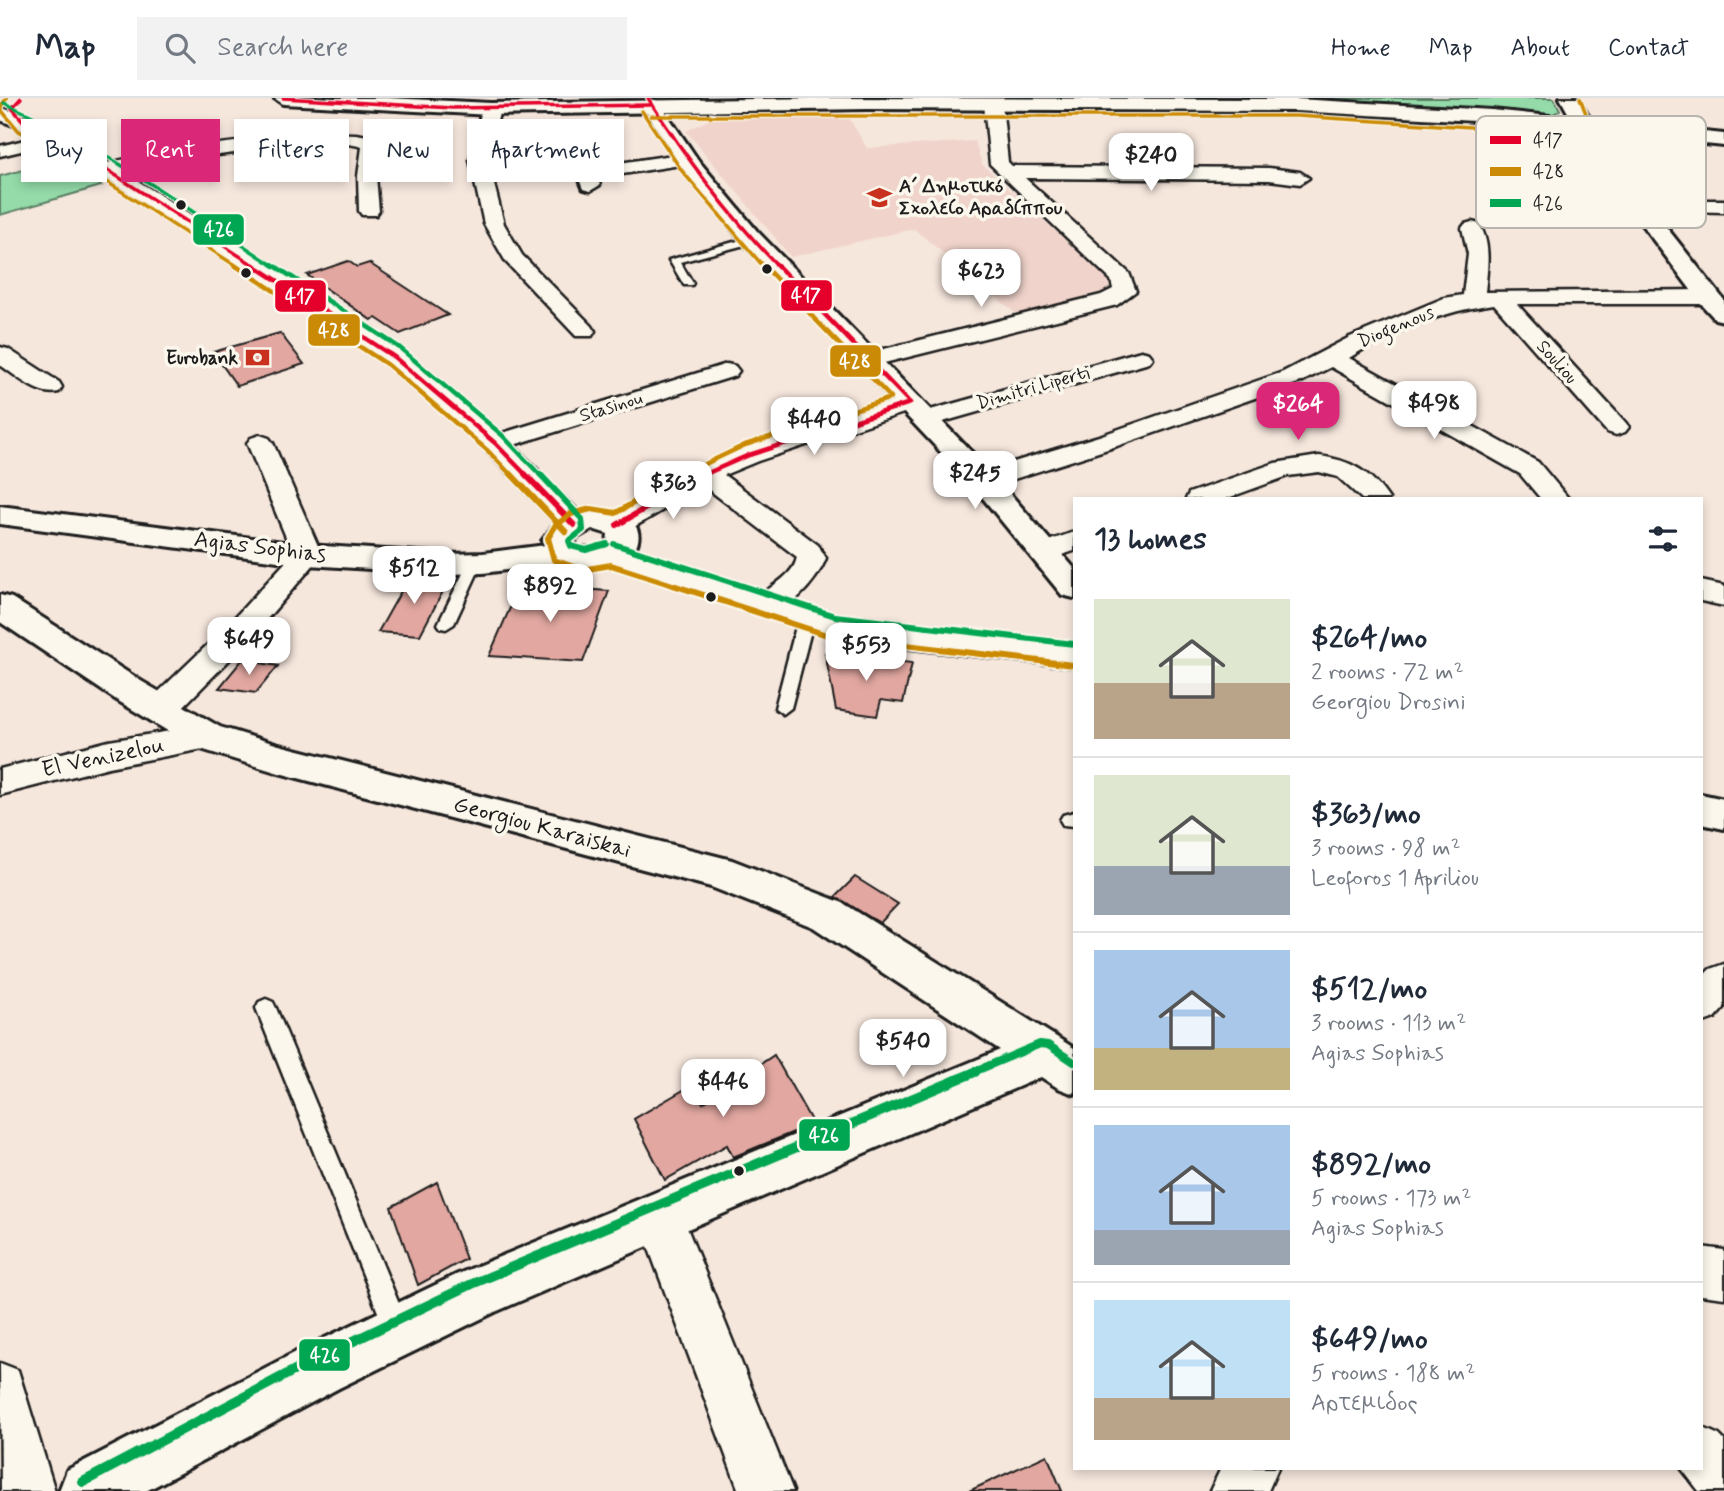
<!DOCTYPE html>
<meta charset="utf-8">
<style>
body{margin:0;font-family:Mynerve,sans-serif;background:#f2f2f3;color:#1f2937;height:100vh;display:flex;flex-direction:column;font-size:26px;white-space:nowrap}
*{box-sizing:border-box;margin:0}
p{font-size:23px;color:#747a83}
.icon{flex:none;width:38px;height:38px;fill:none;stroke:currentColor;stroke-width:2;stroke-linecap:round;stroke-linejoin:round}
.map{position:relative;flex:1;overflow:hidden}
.side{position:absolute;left:1073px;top:399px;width:630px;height:973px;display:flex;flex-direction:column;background:#fff;border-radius:0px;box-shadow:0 4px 10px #0003}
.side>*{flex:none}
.hud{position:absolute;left:21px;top:21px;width:665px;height:63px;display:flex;gap:14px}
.price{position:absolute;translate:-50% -60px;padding:0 16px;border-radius:14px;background:#fff;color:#222;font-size:23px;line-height:46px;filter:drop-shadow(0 2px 4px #0008)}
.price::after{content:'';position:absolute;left:50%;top:42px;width:21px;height:16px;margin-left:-10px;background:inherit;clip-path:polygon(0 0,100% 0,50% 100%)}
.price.selected{background:#db2777;color:#fff}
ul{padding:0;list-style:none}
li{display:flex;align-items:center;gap:21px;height:175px;padding:0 21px}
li+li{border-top:2px solid #e0e1e3}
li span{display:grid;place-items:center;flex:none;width:196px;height:140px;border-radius:0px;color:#555}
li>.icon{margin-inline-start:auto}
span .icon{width:84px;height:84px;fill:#fffc;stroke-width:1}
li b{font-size:30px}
h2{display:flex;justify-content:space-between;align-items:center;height:84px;padding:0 21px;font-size:30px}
.pill{padding:0 24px;border-radius:0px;background:#fff;box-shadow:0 4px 10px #0003;font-size:24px;line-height:63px}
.pill.selected{background:#db2777;color:#fff}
header{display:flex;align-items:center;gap:42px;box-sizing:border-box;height:98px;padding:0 35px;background:#fff;border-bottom:2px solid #e0e1e3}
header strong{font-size:33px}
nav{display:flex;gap:38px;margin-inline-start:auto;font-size:24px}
.search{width:490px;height:63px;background:#f2f2f3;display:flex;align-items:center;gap:18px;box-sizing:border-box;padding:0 24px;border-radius:0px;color:#747a83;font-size:26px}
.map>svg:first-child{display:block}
</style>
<header>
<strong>Map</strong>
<div class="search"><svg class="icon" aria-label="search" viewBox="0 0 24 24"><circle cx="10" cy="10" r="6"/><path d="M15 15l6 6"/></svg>Search here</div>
<nav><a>Home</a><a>Map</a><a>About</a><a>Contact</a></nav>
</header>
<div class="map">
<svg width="1724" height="1393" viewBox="0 0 1724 1393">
<rect width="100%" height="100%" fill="#f6e7dd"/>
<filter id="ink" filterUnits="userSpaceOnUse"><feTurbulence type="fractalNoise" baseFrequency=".0143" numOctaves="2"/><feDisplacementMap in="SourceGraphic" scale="14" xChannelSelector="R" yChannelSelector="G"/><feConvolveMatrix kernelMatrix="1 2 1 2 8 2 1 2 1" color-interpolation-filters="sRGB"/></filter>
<g filter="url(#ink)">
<polygon fill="#f0d4cb" points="843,10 867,50 975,43 982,66 1111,183 1111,191 1019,218 914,131 791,159 686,33 718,17"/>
<g fill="#94dba9" stroke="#587c62" stroke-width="2">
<polygon points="1310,0 1554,0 1560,12 1552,17 1535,17 1327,3"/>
<polygon points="69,60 101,88 0,117 0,78"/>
</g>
<g fill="#e1a7a0" stroke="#1c1c1c" stroke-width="2">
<polygon points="348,163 357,169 369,165 448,217 400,236 376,220 371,222 307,177"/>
<polygon points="280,235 304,266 237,288 213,254"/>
<polygon points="409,479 449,482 420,537 378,534"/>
<polygon points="520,487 609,493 583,564 489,558"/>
<polygon points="825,555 912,565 903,605 881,602 877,618 836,612"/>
<polygon points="242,562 278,568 256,595 219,590"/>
<polygon points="855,779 898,806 880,825 835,799"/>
<polygon points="774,957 813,1026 733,1059 727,1047 665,1082 634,1021 692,987 703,1005"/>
<polygon points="437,1084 466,1161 418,1187 391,1109"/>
<polygon points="1047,1357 1062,1393 969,1393"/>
</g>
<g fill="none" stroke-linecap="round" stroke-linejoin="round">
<defs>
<g id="service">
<polygon points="752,139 757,142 756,144 680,164 693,185 692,187 684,187 669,162"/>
<polygon points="475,460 482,465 454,526 446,531 441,530 438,526 468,465"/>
<polygon points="806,516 814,521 791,610 783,616 775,610 798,521"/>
<polygon points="1074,714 1074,728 1063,727 1060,722 1063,717"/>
<polygon points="266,901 273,904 276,910 409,1230 406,1239 397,1242 388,1239 256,910 259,904"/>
</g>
<g id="minor">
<polygon points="993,1 1002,6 1008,64 1012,68 1269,70 1300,74 1309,80 1300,86 1269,82 1025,80 1129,175 1136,193 1117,207 868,269 860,267 856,262 860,257 1101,197 1113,191 1111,182 990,66 984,6"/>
<polygon points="491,6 500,11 488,62 504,126 522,157 592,228 595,233 592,238 576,238 506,164 484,126 470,62 482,11"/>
<polygon points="53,35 62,40 59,44 0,58 0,48"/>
<path d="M328,36C345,36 369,33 381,46L376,78L379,113L376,117H362L359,113L358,78L362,49C344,43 322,47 303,48C237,53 171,63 106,77L97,71L99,67C174,49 252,41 328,36Z"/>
<polygon points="686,55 693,57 695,61 693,65 597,80 600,87 590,93 583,91 577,76 586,70"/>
<polygon points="1638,102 1724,102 1724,114 1631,112 1628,108 1631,104"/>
<path d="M1472,124L1479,126C1492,146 1487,172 1485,194L1706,192L1714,194L1717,199L1714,204L1706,206H1517L1625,324L1629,329L1625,334L1616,337L1607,334L1494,206C1444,213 1392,233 1349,260L1538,364L1569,401H1541L1520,376L1331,269L1301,284L1117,348L992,388L983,390L974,388L970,382L974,376L1099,338L1283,274L1350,239L1444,200L1463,197L1468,156L1462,130L1465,126Z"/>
<path d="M0,249L8,251L59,284L62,289L59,294C38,299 17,278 0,267Z"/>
<polygon points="1141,253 1149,255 1153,260 1149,265 925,329 916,326 912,321 916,316"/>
<polygon points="727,266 735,268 739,273 735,278 504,350 495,353 486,350 482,345 486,340"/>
<path d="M910,298L919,300L922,305L919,310L758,363L724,377L818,447L826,460C817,484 784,523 755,515L751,508C763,489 793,482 797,459L704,388L627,433L617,436L607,433L603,427L607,421L696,370L740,351Z"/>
<polygon points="260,337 269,340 273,345 322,457 248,543 173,619 161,623 149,619 145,611 149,603 226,529 293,456 247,345 251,340"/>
<path d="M1319,358C1351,362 1371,374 1389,401H1362L1338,379L1319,374L1288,378L1225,401H1186L1189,395L1275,365Z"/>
<polygon points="1074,434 1074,453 1044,463 1034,460 1030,454 1034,448"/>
<polygon points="1701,483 1724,488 1724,508 1701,503"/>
<polygon points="207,627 219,630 224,639 219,648 109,669 0,697 0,671 109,643"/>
<polygon points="1724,866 1724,910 1715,920 1701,925 1701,880 1710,871"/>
<polygon points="659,1093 675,1100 793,1393 739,1393 636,1116 643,1100"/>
<polygon points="1701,1149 1724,1152 1724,1200 1701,1197"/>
<polygon points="0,1265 18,1272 55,1393 1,1393"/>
<polygon points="1701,1329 1719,1337 1724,1342 1724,1393 1699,1393 1681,1370 1701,1370"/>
<polygon points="1221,1370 1278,1370 1268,1393 1210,1393"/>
</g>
<g id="tertiary">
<polygon points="1560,0 1578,0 1614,63 1724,202 1724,223 1715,221 1704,209 1596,66"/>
<polygon points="651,1 658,3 698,62 757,133 993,376 1074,470 1074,500 1062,497 973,388 741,143 683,70 642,7"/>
<polygon points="0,408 308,447 449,456 483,455 562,445 573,448 578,455 573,462 562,465 483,475 449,476 308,467 0,426"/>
<polygon points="0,497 12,500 141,583 220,629 279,647 732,762 843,805 1074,950 1074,996 1058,990 1041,979 495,1214 339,1290 146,1393 59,1393 67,1372 300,1252 458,1176 1000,952 813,829 711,789 279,675 194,649 115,601 0,524"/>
</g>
<g id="secondary">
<polygon points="274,0 389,0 491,5 829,0 1296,1 1492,12 1724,36 1724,48 1492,24 1296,13 867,11 491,17 283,6"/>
<path d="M0,9L32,21L113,67L403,253L505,339L580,415C604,409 654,418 634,453L835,517L1074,545V569L873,546L832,539L612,467L581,471L551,462L542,443L555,425L485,351L385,265L99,75L18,29L0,22ZM592,431L608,436L607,445L599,450L576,449L575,441Z"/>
<polygon points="1701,696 1724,701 1724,731 1701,726"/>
</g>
</defs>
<use href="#service" stroke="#1c1c1c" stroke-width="5"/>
<use href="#minor" stroke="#1c1c1c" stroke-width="5"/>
<use href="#tertiary" stroke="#1c1c1c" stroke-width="6"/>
<use href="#secondary" stroke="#1c1c1c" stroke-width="6"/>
<use href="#service" fill="#fbf7ec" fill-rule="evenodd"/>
<use href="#minor" fill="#fbf7ec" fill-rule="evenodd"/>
<use href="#tertiary" fill="#fbf7ec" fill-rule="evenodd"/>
<use href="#secondary" fill="#fbf7ec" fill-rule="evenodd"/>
<defs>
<g id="bus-1-far2">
<polyline points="21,0 12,10 25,25 106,71 255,168"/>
<polyline points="283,0 452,10 651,7"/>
<path d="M648,0C687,62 727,115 778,168"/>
</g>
<g id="bus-1-far1">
<polyline points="252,166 394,259 495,345 527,378"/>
<polyline points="776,166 910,305"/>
<polyline points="701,378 749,357 910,305"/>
</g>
<g id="bus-1">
<polyline points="525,376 574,427"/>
<polyline points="617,427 704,376"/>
</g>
<g id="bus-2-far2">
<polyline points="7,0 2,6 2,13 19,33 101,80 236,168"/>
<polyline points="642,13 682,73 763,168"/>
<polyline points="651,18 1296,18 1580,36 1588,33 1590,26 1580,0"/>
</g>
<g id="bus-2-far1">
<polyline points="233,166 388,267 488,353 512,378"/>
<polyline points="680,378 745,347 891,300 762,166"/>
</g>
<g id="bus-2">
<polyline points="511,376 566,434"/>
<polyline points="683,376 616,415 591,411 571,416 555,428 548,440 554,462 582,472 611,467 830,538 1073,567"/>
</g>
<path id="bus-3-far4" d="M4,5C100,46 187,111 274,168"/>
<polyline id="bus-3-far3" points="272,166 400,250 502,337 541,378"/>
<g id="bus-3-far2">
<polyline points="540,376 582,421 583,432 569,443 571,448 586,452 607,446"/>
<polyline points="614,446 835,518 1074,546"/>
</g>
<polyline id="bus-3-far1" points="971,975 1040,946 1048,947 1074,964"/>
<polyline id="bus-3" points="83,1384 314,1262 472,1186 975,974"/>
</defs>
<use href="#bus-1-far2" stroke="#fbf7ec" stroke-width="6"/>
<use href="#bus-1-far1" stroke="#fbf7ec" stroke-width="8"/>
<use href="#bus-1" stroke="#fbf7ec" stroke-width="10"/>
<use href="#bus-2-far2" stroke="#fbf7ec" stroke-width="6"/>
<use href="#bus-2-far1" stroke="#fbf7ec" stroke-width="8"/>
<use href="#bus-2" stroke="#fbf7ec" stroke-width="10"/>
<use href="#bus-3-far4" stroke="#fbf7ec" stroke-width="6"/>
<use href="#bus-3-far3" stroke="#fbf7ec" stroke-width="8"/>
<use href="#bus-3-far2" stroke="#fbf7ec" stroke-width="10"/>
<use href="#bus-3-far1" stroke="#fbf7ec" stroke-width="13"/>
<use href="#bus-3" stroke="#fbf7ec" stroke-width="15"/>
<use href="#bus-1-far2" stroke="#e4002b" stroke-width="3.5"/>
<use href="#bus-1-far1" stroke="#e4002b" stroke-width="4.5"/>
<use href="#bus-1" stroke="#e4002b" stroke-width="6"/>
<use href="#bus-2-far2" stroke="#cb8a06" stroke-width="3.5"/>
<use href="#bus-2-far1" stroke="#cb8a06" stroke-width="4.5"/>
<use href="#bus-2" stroke="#cb8a06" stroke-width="6"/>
<use href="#bus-3-far4" stroke="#00a651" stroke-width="3.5"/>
<use href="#bus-3-far3" stroke="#00a651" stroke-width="4.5"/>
<use href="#bus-3-far2" stroke="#00a651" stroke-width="6"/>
<use href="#bus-3-far1" stroke="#00a651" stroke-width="8"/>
<use href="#bus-3" stroke="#00a651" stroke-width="10"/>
</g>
</g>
<defs>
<symbol id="school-bare" viewBox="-9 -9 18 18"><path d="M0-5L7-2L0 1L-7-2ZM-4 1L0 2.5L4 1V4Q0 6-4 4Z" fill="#c8321e" stroke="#fbf7ec" stroke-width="2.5" paint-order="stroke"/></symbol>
<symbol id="bank-bare" viewBox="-9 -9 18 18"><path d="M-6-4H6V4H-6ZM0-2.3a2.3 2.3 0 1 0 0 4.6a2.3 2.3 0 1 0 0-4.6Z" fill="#c8321e" stroke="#fbf7ec" stroke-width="2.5" paint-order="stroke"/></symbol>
</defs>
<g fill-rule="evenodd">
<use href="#school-bare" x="862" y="82" width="35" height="35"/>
<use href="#bank-bare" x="240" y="242" width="35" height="35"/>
</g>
<g fill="#1c1c1c" stroke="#fbf7ec" stroke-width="2.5">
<circle cx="181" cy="107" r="6"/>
<circle cx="767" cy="171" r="6"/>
<circle cx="246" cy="175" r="6"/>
<circle cx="711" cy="499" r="6"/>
<circle cx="739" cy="1073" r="6"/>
</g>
<g text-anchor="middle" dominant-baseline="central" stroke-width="7" stroke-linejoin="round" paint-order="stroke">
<g font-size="19" font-weight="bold" fill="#1c1c1c" stroke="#fbf7ec" text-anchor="start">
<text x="899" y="88">Α´ Δημοτικό<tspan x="899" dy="22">Σχολείο Αραδίππου</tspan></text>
<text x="238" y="260" text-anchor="end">Eurobank</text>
</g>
<g font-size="19" fill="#1c1c1c" stroke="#fbf7ec">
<text transform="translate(1396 229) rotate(-23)">Diogenous</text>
<text transform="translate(1557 264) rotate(48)">Souliou</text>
<text transform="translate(1033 290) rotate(-16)">Dimitri Liperti</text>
<text transform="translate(611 309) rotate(-17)">Stasinou</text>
</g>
<g font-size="23" fill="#1c1c1c" stroke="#fbf7ec">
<text transform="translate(260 450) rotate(7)">Agias Sophias</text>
<text transform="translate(103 660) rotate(-12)">El Venizelou</text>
<text transform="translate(542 730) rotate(15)">Georgiou Karaiskai</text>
</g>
</g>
<rect x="1476" y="18" width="230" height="112" rx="10" fill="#fbf7ec" stroke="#b8b5ae" stroke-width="2"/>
<rect x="1490" y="38" width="31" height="8" fill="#e4002b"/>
<rect x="1490" y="69" width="31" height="9" fill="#cb8a06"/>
<rect x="1490" y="101" width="31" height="8" fill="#00a651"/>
<g font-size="19" fill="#1c1c1c">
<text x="1533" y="49">417</text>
<text x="1533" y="80">428</text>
<text x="1533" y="112">426</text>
</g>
<g stroke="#fbf7ec" stroke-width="2.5">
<rect x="192" y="115" width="53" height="33" rx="7" fill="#00a651"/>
<rect x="780" y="181" width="53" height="33" rx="7" fill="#e4002b"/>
<rect x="274" y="181" width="53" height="34" rx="7" fill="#e4002b"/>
<rect x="307" y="215" width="54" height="34" rx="7" fill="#cb8a06"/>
<rect x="829" y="246" width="53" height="34" rx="7" fill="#cb8a06"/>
<rect x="798" y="1020" width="53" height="34" rx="7" fill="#00a651"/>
<rect x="298" y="1240" width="53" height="34" rx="7" fill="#00a651"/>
</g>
<g font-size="19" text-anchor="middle" font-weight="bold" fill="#fff">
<text x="219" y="138">426</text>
<text x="806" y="204">417</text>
<text x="300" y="205">417</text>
<text x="334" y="239">428</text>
<text x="855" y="270">428</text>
<text x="824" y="1044">426</text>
<text x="325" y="1264">426</text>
</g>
</svg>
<b class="price" style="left:1151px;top:95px">$240</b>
<b class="price" style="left:981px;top:211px">$623</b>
<b class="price" style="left:1434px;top:343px">$498</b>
<b class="price selected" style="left:1298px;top:344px">$264</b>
<b class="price" style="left:814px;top:359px">$440</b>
<b class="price" style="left:975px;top:413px">$245</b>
<b class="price" style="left:673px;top:423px">$363</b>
<b class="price" style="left:414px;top:508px">$512</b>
<b class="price" style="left:550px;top:526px">$892</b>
<b class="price" style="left:249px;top:579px">$649</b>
<b class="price" style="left:866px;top:585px">$553</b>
<b class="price" style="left:903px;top:981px">$540</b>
<b class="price" style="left:723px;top:1021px">$446</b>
<div class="hud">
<a class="pill">Buy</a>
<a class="pill selected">Rent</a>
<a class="pill">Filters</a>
<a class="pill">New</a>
<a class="pill">Apartment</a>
</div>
<section class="side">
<h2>13 homes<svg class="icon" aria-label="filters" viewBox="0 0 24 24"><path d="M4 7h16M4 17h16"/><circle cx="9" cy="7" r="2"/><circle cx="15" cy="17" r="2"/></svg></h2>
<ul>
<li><span style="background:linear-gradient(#dfe7d0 60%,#b9a48a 0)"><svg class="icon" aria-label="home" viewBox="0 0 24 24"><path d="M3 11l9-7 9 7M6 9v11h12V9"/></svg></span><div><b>$264/mo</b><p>2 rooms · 72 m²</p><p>Georgiou Drosini</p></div></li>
<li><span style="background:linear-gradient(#dfe7d0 65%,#9aa5b1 0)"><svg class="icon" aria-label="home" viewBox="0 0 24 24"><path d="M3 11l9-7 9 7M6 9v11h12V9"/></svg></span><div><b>$363/mo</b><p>3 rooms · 98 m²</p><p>Leoforos 1 Apriliou</p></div></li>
<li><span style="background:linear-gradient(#a9c7e8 70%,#c2b280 0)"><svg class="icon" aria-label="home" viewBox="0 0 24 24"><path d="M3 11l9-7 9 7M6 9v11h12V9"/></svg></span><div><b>$512/mo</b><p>3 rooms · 113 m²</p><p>Agias Sophias</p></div></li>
<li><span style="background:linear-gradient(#a9c7e8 75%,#9aa5b1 0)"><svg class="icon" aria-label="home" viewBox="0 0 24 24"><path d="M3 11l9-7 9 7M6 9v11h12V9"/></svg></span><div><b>$892/mo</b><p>5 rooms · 173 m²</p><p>Agias Sophias</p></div></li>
<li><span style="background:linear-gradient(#bfe0f5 70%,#b9a48a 0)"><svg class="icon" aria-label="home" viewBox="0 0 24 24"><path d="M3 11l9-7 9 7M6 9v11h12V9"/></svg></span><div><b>$649/mo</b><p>5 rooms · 188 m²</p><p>Αρτεμιδος</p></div></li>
</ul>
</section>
</div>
